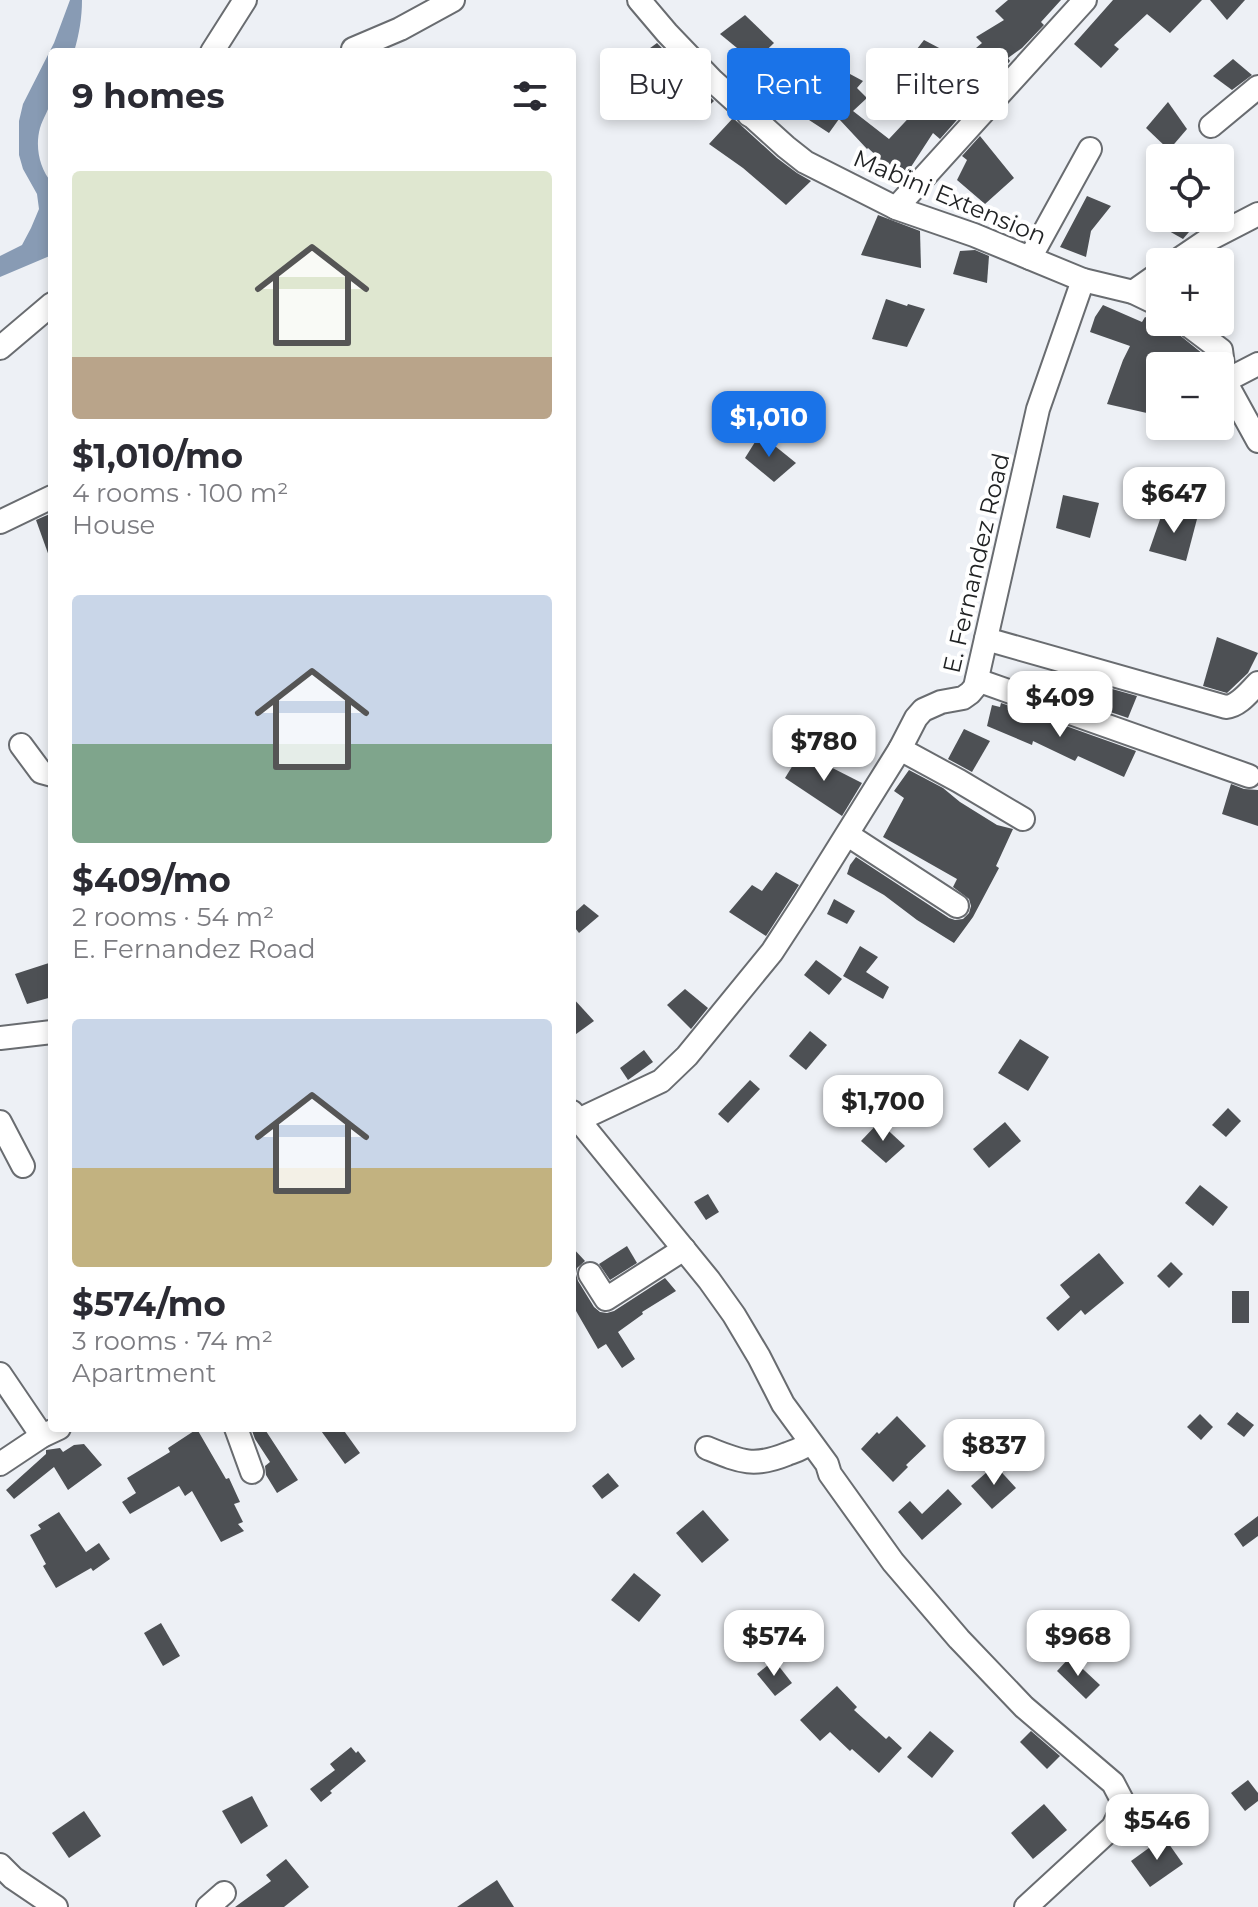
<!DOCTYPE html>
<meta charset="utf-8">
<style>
body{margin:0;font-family:Montserrat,sans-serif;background:#f2f2f3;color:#2b2b33;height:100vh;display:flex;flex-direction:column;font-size:30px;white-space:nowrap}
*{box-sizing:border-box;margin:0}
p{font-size:26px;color:#7c7c81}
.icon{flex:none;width:44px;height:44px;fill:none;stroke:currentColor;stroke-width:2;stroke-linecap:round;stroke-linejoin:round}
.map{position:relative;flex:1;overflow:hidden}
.drawer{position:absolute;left:48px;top:48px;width:528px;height:1384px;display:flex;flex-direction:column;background:#fff;border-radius:8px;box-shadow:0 4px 12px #0003}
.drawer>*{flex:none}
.hud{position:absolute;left:600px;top:48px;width:538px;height:72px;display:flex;gap:16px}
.controls{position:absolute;left:1146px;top:144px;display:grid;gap:16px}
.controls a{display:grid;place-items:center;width:88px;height:88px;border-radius:8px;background:#fff;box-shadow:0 4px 12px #0003;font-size:40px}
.price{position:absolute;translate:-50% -68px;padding:0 18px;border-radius:16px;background:#fff;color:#222;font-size:26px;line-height:52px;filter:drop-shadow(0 2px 4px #0008)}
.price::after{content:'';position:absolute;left:50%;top:48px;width:24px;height:18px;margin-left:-12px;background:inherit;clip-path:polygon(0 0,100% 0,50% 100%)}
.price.current{background:#1a73e8;color:#fff}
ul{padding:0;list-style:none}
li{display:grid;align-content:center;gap:16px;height:424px;padding:0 24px}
li span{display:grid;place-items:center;height:248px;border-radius:8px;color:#555}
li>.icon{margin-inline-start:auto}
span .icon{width:144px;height:144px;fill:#fffc;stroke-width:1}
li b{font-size:34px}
h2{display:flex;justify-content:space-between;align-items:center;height:96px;padding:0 24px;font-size:34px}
.chip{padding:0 28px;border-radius:8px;background:#fff;box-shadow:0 4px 12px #0003;font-size:28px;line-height:72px}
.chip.current{background:#1a73e8;color:#fff}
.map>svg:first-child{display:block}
</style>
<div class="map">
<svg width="1258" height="1907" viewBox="0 0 1258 1907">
<rect width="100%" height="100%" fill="#edf0f5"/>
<path fill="#889bb4" d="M70,0H82C82,18 79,35 74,52H52C52,66 55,84 52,97C50,108 43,118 40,128C35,146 39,168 52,183V255L0,277V256L22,245L31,228L39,209L37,194L23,169L19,155V121L23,104L54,43Z"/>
<g fill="#4d5054">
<polygon points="1008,0 1061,0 1041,22 1044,25 1022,48 1008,58 1010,61 999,74 970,53 982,43 976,37 1004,20 995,11"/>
<polygon points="1113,0 1202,0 1170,33 1147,14 1114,45 1119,49 1101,68 1074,44"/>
<polygon points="1210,0 1245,0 1227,20"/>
<polygon points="745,15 774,43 754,62 720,34"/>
<polygon points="924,40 960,59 936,77 913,54"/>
<polygon points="657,43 714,101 697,117 676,96 670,101 648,75 661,64 646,51"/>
<polygon points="1233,59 1252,75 1232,90 1213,76"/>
<polygon points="819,68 838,88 850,74 863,81 857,88 867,98 853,111 889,139 932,93 963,113 940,139 933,133 907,173 902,168 897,175 868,148 867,149 839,119 829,133 809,120 812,116 789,98"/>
<polygon points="1168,102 1187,129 1169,150 1146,128"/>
<polygon points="733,118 777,158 797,173 811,181 786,205 743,168 709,144"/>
<polygon points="980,136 1014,178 985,204 957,180 967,160 962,156"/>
<polygon points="1087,196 1111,206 1091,231 1086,257 1060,247"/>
<polygon points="878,215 920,231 921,268 861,255"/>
<polygon points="1146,218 1201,218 1183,239"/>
<polygon points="975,250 989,256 987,283 953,274 960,251"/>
<polygon points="886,299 907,306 908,304 925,309 907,347 872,339"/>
<polygon points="1103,305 1142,322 1145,317 1172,329 1208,358 1209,366 1160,366 1160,416 1107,404 1123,360 1130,346 1090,332 1095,317"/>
<polygon points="760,434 796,463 774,482 745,458"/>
<polygon points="1063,495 1099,503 1090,538 1056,528"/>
<polygon points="1164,508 1197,519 1186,561 1149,551"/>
<polygon points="52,513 52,559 50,559 36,520"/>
<polygon points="1217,637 1258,653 1248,673 1227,693 1203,686"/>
<polygon points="1091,683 1137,696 1128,718 1084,703"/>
<polygon points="1001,703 1136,751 1124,777 1078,756 1075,761 1033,741 1032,745 987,726 992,705 1000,707"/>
<polygon points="964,729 990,741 972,772 948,759"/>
<polygon points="801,752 862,783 842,816 785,778"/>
<polygon points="909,770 943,788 960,802 997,825 1013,829 996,866 999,868 973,917 954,943 917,920 884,895 847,874 850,865 856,857 949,918 955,920 963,919 969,913 971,906 969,899 953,887 957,879 883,837 904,798 894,791"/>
<polygon points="1231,784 1244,789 1258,790 1258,826 1222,814"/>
<polygon points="776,872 799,885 766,936 729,912 752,885 762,891"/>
<polygon points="834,899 855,911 847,924 827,914"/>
<polygon points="584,904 599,916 579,933 572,924 572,915"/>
<polygon points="860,946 878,957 866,972 889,987 883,999 843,976"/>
<polygon points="816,960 842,979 829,995 804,975"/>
<polygon points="52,962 52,997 27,1004 15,974"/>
<polygon points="685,989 708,1008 691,1029 667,1005"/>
<polygon points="572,997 594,1021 572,1037"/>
<polygon points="810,1031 827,1045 806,1070 789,1056"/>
<polygon points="1020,1039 1049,1057 1028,1091 998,1073"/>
<polygon points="644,1050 653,1062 628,1080 620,1068"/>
<polygon points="750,1080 760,1089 728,1123 718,1114"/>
<polygon points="1228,1108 1241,1121 1226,1137 1212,1125"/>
<polygon points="879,1122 905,1146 886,1163 861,1141"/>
<polygon points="1005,1122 1021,1141 989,1168 973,1149"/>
<polygon points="1200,1185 1228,1207 1213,1226 1185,1203"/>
<polygon points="708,1194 719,1212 706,1220 694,1202"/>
<polygon points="627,1246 637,1263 610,1280 599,1264"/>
<polygon points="572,1247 585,1261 577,1268 576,1274 578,1281 594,1307 600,1312 607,1313 614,1311 665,1278 676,1291 642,1312 643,1314 618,1332 635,1359 622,1368 606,1344 598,1349 572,1304"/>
<polygon points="1099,1253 1124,1283 1085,1315 1081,1310 1058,1331 1046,1318 1070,1297 1060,1285"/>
<polygon points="1171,1262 1183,1274 1169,1288 1157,1276"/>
<rect x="1232" y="1291" width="17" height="32"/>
<polygon points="1237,1412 1254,1425 1244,1437 1227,1424"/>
<polygon points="1200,1414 1213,1427 1201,1440 1187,1427"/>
<polygon points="897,1416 926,1446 906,1465 908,1467 893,1482 861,1449 877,1432 879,1434"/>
<polygon points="251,1428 264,1428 298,1480 277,1493 266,1475 265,1466 270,1462 255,1439"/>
<polygon points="319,1428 342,1428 360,1453 345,1464"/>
<polygon points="197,1429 226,1479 229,1478 240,1502 234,1504 243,1522 238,1524 244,1531 221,1542 192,1491 185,1496 179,1486 130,1514 122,1502 136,1493 127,1478 170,1452 168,1448"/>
<polygon points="84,1444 102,1465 68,1490 54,1467 14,1499 6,1490 46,1454 46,1450 60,1448 63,1452 74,1445"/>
<polygon points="995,1465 1016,1488 992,1509 971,1486"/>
<polygon points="608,1473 619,1486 602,1499 592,1486"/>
<polygon points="948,1489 962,1504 922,1540 898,1512 910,1501 922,1514"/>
<polygon points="703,1510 729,1540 702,1563 676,1533"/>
<polygon points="59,1512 86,1552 99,1543 110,1559 93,1571 91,1568 56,1588 43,1566 46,1564 30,1535 41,1529 38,1525"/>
<polygon points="1258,1516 1258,1536 1243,1547 1234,1534"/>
<polygon points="634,1573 661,1595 639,1622 611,1600"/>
<polygon points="161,1623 180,1656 163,1666 144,1633"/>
<polygon points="1070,1657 1100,1685 1086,1699 1057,1671"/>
<polygon points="774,1660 792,1683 775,1696 757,1674"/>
<polygon points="837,1686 857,1707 854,1710 886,1739 889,1736 902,1748 879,1773 852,1749 850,1751 830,1732 820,1741 800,1720"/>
<polygon points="930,1731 954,1751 932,1778 907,1757"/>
<polygon points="1031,1731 1060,1756 1047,1769 1020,1742"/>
<polygon points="351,1747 356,1753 358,1751 366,1761 330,1791 332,1793 321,1802 310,1789 335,1770 330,1764"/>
<polygon points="1248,1780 1258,1793 1258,1801 1245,1811 1231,1793"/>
<polygon points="252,1796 268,1826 241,1844 222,1811"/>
<polygon points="1044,1804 1067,1830 1033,1859 1011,1833"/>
<polygon points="84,1811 101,1836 69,1858 52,1833"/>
<polygon points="1164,1837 1183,1864 1150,1887 1131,1861"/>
<polygon points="286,1859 309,1887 284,1907 235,1907 271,1881 266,1875"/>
<polygon points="497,1880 514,1907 457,1907"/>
</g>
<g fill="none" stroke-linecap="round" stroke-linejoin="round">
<defs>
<g id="minor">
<polyline points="639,0 667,33 713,81 786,147 805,162 896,208 974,235 1083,280 1133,292 1160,305"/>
<polyline points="353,49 400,29 453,0"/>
<polyline points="212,52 245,0"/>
<polyline points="749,115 784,69"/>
<polyline points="1211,126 1258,87"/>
<polyline points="896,208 1085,0"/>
<polyline points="1030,258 1090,149"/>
<polyline points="1175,262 1206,241 1258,214"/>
<polyline points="1133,292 1160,273"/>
<polyline points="1184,322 1221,350 1225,381 1258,441"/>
<polyline points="0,348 52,304"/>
<polyline points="1220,387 1225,381 1258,364"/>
<polyline points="0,522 52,497"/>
<path d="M986,639L1226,707C1239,706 1249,692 1258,683"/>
<polyline points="977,680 1249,776"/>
<polyline points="21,745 41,772 52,775"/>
<polyline points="900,749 959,781 1023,819"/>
<polyline points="848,835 957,906"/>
<polyline points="0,1038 52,1032"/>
<polyline points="572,1112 709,1280 734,1315 759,1357 783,1404 827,1464 830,1474 893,1562 959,1639 1024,1707 1113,1783 1124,1804 1113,1827 1026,1907"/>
<polyline points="0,1122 23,1166"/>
<polyline points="572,1123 661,1081 687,1056 772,952 804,903 900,749 916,718 923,710 941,702 963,698 970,693 975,687 1038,409 1083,280"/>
<polyline points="590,1274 606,1299 684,1249"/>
<polyline points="0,1374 42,1436"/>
<polyline points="236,1428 252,1472"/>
<path d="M707,1448C739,1461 753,1468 787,1454C795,1451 803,1449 809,1443"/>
<polyline points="0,1464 42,1436 59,1428"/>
<polyline points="0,1865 13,1878 56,1907"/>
<polyline points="208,1907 224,1893"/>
</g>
</defs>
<use href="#minor" stroke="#696c70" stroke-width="26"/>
<use href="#minor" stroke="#fff" stroke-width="22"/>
</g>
<g text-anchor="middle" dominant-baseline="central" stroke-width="8" stroke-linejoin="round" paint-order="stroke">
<g font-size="24" fill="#212324" stroke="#fff">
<text transform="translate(950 197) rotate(23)">Mabini Extension</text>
<text transform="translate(976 563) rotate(-77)">E. Fernandez Road</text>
</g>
</g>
</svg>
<div class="controls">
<a><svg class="icon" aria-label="locate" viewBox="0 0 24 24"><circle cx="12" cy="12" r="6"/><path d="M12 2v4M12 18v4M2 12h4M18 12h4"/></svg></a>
<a>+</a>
<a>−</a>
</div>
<b class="price current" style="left:769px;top:459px">$1,010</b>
<b class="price" style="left:1174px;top:535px">$647</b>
<b class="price" style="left:1060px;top:739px">$409</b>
<b class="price" style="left:824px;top:783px">$780</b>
<b class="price" style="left:883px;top:1143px">$1,700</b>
<b class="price" style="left:994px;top:1487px">$837</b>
<b class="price" style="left:774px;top:1678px">$574</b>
<b class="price" style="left:1078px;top:1678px">$968</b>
<b class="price" style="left:1157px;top:1862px">$546</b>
<div class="hud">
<a class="chip">Buy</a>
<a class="chip current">Rent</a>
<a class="chip">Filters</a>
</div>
<section class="drawer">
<h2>9 homes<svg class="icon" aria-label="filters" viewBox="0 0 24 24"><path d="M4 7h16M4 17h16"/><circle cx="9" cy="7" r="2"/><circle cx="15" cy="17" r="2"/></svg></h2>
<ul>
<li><span style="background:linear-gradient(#dfe7d0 75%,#b9a48a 0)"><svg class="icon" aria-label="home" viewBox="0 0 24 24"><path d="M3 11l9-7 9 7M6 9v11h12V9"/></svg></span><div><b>$1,010/mo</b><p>4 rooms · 100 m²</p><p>House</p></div></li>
<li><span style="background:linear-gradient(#c9d6e8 60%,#7fa58c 0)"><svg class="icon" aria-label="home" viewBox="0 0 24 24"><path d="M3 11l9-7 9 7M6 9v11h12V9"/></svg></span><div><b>$409/mo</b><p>2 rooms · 54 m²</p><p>E. Fernandez Road</p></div></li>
<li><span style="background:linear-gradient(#c9d6e8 60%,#c2b280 0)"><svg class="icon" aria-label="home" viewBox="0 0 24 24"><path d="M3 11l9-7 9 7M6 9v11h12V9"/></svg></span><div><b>$574/mo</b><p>3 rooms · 74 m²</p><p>Apartment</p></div></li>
</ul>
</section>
</div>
